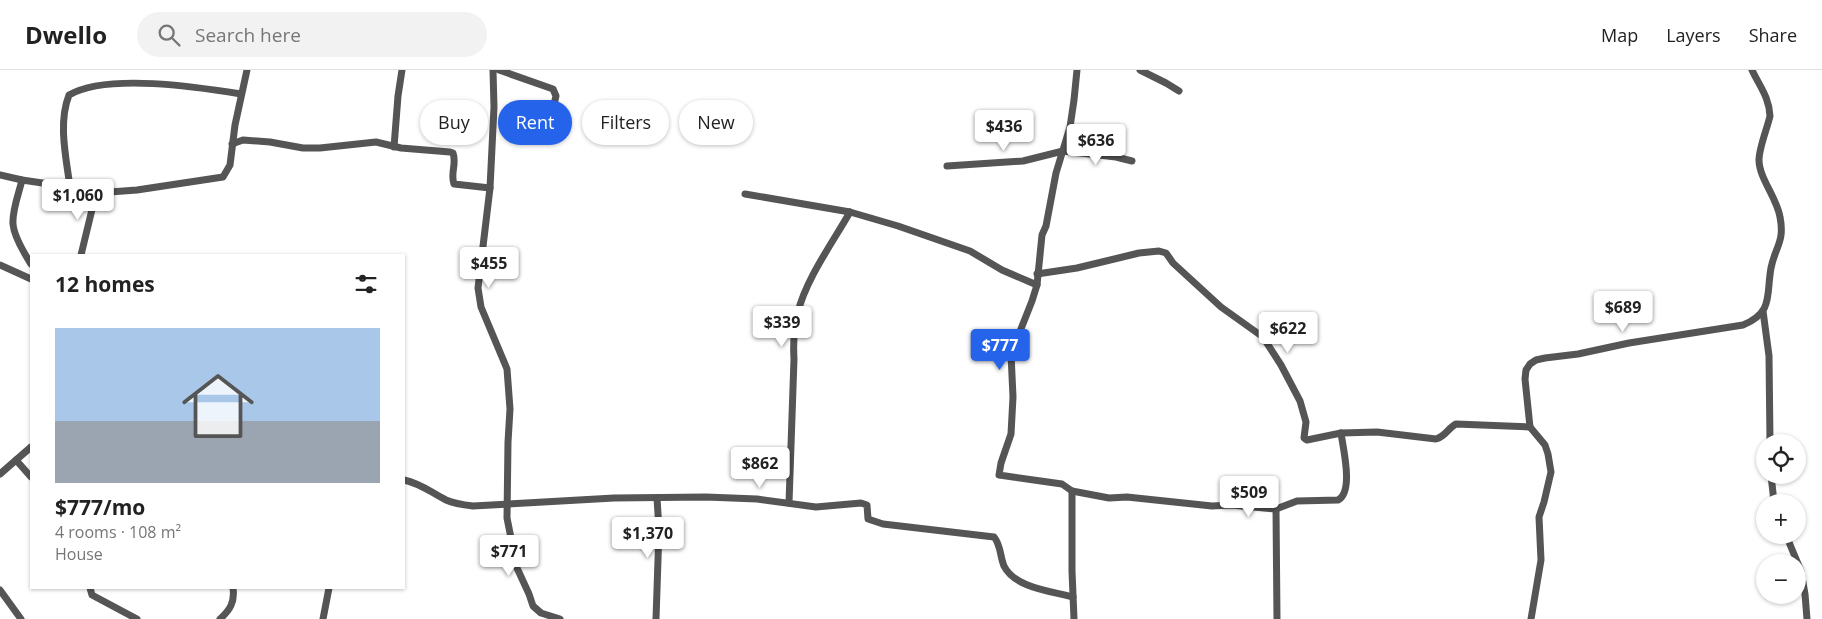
<!DOCTYPE html>
<meta charset="utf-8">
<style>
body{margin:0;font-family:"Open Sans",sans-serif;background:#f2f2f2;color:#222;height:100vh;display:flex;flex-direction:column;font-size:19px;white-space:nowrap}
*{box-sizing:border-box;margin:0}
p{font-size:16px;color:#767676}
.icon{flex:none;width:28px;height:28px;fill:none;stroke:currentColor;stroke-width:2;stroke-linecap:round;stroke-linejoin:round}
.map{position:relative;flex:1;overflow:hidden}
.details{position:absolute;left:30px;top:184px;width:375px;height:335px;display:flex;flex-direction:column;background:#fff;border-radius:0px;box-shadow:0 1px 4px #0004}
.details>*{flex:none}
.top-card{position:absolute;left:420px;top:30px;width:475px;height:45px;display:flex;gap:10px}
.controls{position:absolute;left:1756px;top:364px;display:grid;gap:10px}
.controls a{display:grid;place-items:center;width:50px;height:50px;border-radius:50%;background:#fff;box-shadow:0 1px 4px #0004;font-size:25px}
.price{position:absolute;translate:-50% -42px;padding:0 11px;border-radius:5px;background:#fff;color:#222;font-size:16px;line-height:32px;filter:drop-shadow(0 1px 2px #0008)}
.price::after{content:'';position:absolute;left:50%;top:30px;width:15px;height:11px;margin-left:-8px;background:inherit;clip-path:polygon(0 0,100% 0,50% 100%)}
.price.current{background:#2563eb;color:#fff}
ul{padding:0;list-style:none}
li{display:grid;align-content:center;gap:10px;height:265px;padding:0 25px}
li+li{border-top:1px solid #e0e0e0}
li span{display:grid;place-items:center;height:155px;border-radius:0px;color:#555}
li>.icon{margin-inline-start:auto}
span .icon{width:90px;height:90px;fill:#fffc;stroke-width:1}
li b{font-size:21px}
h2{display:flex;justify-content:space-between;align-items:center;height:60px;padding:0 25px;font-size:21px}
.chip{padding:0 18px;border-radius:22px;background:#fff;box-shadow:0 1px 4px #0004;font-size:18px;line-height:45px}
.chip.current{background:#2563eb;color:#fff}
header{display:flex;align-items:center;gap:30px;box-sizing:border-box;height:70px;padding:0 25px;background:#fff;border-bottom:1px solid #e0e0e0}
header strong{font-size:24px}
nav{display:flex;gap:28px;margin-inline-start:auto;font-size:18px}
.search{width:350px;height:45px;background:#f2f2f2;display:flex;align-items:center;gap:12px;box-sizing:border-box;padding:0 18px;border-radius:28px;color:#767676;font-size:19px}
.map>svg:first-child{display:block}
</style>
<header>
<strong>Dwello</strong>
<div class="search"><svg class="icon" aria-label="search" viewBox="0 0 24 24"><circle cx="10" cy="10" r="6"/><path d="M15 15l6 6"/></svg>Search here</div>
<nav><a>Map</a><a>Layers</a><a>Share</a></nav>
</header>
<div class="map">
<svg width="1822" height="549" viewBox="0 0 1822 549">
<rect width="100%" height="100%" fill="#fff"/>
<g fill="none" stroke-linecap="round" stroke-linejoin="round">
<g stroke="#555" stroke-width="7">
<polyline points="493,0 494,37 490,118 478,218 481,237 507,299 510,339 508,372 507,448 517,498 529,524 533,536 541,543 560,549"/>
<polyline points="499,0 553,19 556,26 551,47"/>
<polyline points="1140,0 1166,13 1179,21"/>
<path d="M232,74L243,70L270,72L303,78H320L376,72L401,78L450,82L453,83C457,94 450,103 454,114L490,118"/>
<polyline points="394,77 398,26 402,0"/>
<polyline points="947,96 1023,91 1063,81 1116,87 1132,91"/>
<polyline points="0,105 22,110 70,117 96,123 137,120 223,107 230,95 235,55 247,0"/>
<path d="M22,110C19,123 12,140 13,154C14,166 24,183 31,194"/>
<path d="M70,117C66,87 58,53 69,25C107,3 198,17 241,24"/>
<polyline points="745,124 850,142 898,156 970,181 1002,200 1037,215"/>
<polyline points="81,185 96,123"/>
<polyline points="0,195 31,209"/>
<path d="M1037,204L1077,198L1139,183L1159,181L1166,183L1173,193L1221,237L1263,267L1281,295L1300,331L1306,352L1304,368L1307,370L1341,363L1377,362L1436,369C1446,366 1448,358 1456,354L1530,357"/>
<polyline points="1763,241 1769,286 1770,372"/>
<polyline points="16,390 31,407"/>
<polyline points="0,404 31,377"/>
<polyline points="1771,405 1774,432"/>
<path d="M404,410C422,414 430,422 446,430C455,434 464,435 473,436L614,428L706,427L757,429L816,437L861,433L867,435L868,449L883,454L994,467C1001,475 1000,487 1004,496C1015,518 1051,521 1073,527"/>
<path d="M1072,421L1109,428L1127,427L1212,436L1231,435L1276,439L1297,431L1338,430C1354,422 1343,378 1341,363"/>
<path d="M789,433L794,289C793,273 794,258 798,242C806,209 833,172 850,142"/>
<polyline points="1276,439 1277,549"/>
<polyline points="1786,465 1801,501 1805,524 1807,549"/>
<polyline points="90,518 92,525 137,549"/>
<polyline points="0,520 21,549"/>
<path d="M220,549C230,540 235,532 233,518"/>
<polyline points="323,549 329,518"/>
<polyline points="656,549 659,460 657,428"/>
<polyline points="1074,549 1072,501 1072,421 1062,414 999,405 1001,393 1011,364 1013,327 1011,284 1032,231 1037,215 1042,165 1046,156 1056,103 1070,57 1074,30 1077,0"/>
<path d="M1531,549L1541,490L1539,447L1544,432L1551,402L1548,384L1545,375L1530,357L1525,309L1526,300L1530,294L1536,290L1545,288L1578,284L1629,273L1743,255C1774,242 1766,225 1771,198C1775,177 1785,172 1780,147C1777,128 1759,108 1759,90C1759,78 1767,59 1770,46C1769,27 1760,17 1752,0"/>
</g>
</g>
</svg>
<div class="controls">
<a><svg class="icon" aria-label="locate" viewBox="0 0 24 24"><circle cx="12" cy="12" r="6"/><path d="M12 2v4M12 18v4M2 12h4M18 12h4"/></svg></a>
<a>+</a>
<a>−</a>
</div>
<b class="price" style="left:1004px;top:82px">$436</b>
<b class="price" style="left:1096px;top:96px">$636</b>
<b class="price" style="left:78px;top:151px">$1,060</b>
<b class="price" style="left:489px;top:219px">$455</b>
<b class="price" style="left:1623px;top:263px">$689</b>
<b class="price" style="left:782px;top:278px">$339</b>
<b class="price" style="left:1288px;top:284px">$622</b>
<b class="price current" style="left:1000px;top:301px">$777</b>
<b class="price" style="left:760px;top:419px">$862</b>
<b class="price" style="left:1249px;top:448px">$509</b>
<b class="price" style="left:648px;top:489px">$1,370</b>
<b class="price" style="left:509px;top:507px">$771</b>
<div class="top-card">
<a class="chip">Buy</a>
<a class="chip current">Rent</a>
<a class="chip">Filters</a>
<a class="chip">New</a>
</div>
<section class="details">
<h2>12 homes<svg class="icon" aria-label="filters" viewBox="0 0 24 24"><path d="M4 7h16M4 17h16"/><circle cx="9" cy="7" r="2"/><circle cx="15" cy="17" r="2"/></svg></h2>
<ul>
<li><span style="background:linear-gradient(#a9c7e8 60%,#9aa5b1 0)"><svg class="icon" aria-label="home" viewBox="0 0 24 24"><path d="M3 11l9-7 9 7M6 9v11h12V9"/></svg></span><div><b>$777/mo</b><p>4 rooms · 108 m²</p><p>House</p></div></li>
</ul>
</section>
</div>
